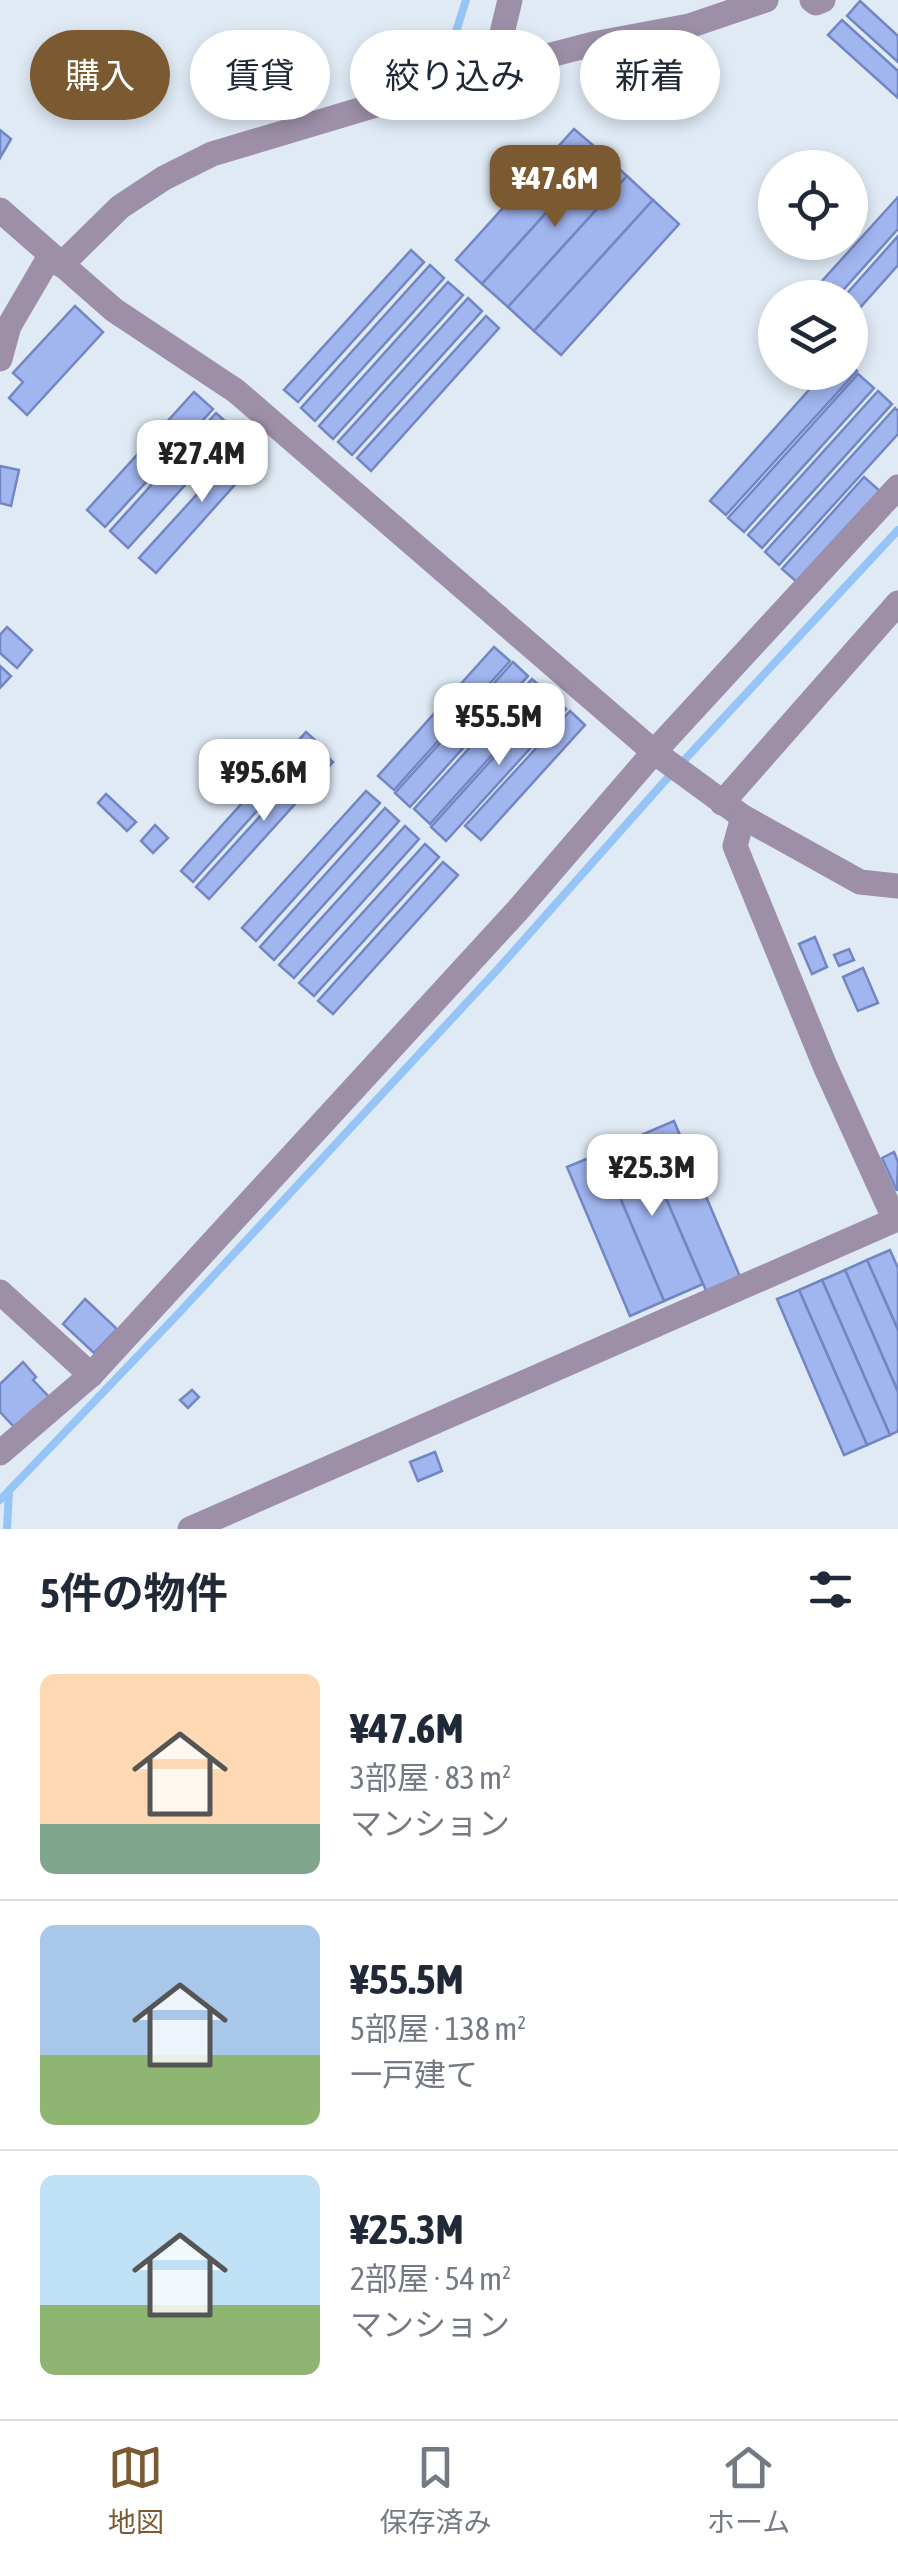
<!DOCTYPE html>
<html lang="ja">
<meta charset="utf-8">
<style>
body{margin:0;font-family:"Asap Condensed","Noto Sans JP",sans-serif;background:#f2f2f3;color:#1f2937;height:100vh;display:flex;flex-direction:column;font-size:38px;white-space:nowrap}
*{box-sizing:border-box;margin:0}
p{font-size:32px;color:#747a83}
.icon{flex:none;width:55px;height:55px;fill:none;stroke:currentColor;stroke-width:2;stroke-linecap:round;stroke-linejoin:round}
.map{position:relative;height:1529px;overflow:hidden}
.sheet{display:flex;flex-direction:column;background:#fff;flex:1}
.sheet>*{flex:none}
.top-card{position:absolute;left:30px;top:30px;width:840px;height:90px;display:flex;gap:20px}
.buttons{position:absolute;left:758px;top:150px;display:grid;gap:20px}
.buttons a{display:grid;place-items:center;width:110px;height:110px;border-radius:50%;background:#fff;box-shadow:0 5px 15px #0003;font-size:50px}
.price{position:absolute;translate:-50% -85px;padding:0 22px;border-radius:20px;background:#fff;color:#222;font-size:32px;line-height:65px;filter:drop-shadow(0 2px 5px #0008)}
.price::after{content:'';position:absolute;left:50%;top:60px;width:30px;height:22px;margin-left:-15px;background:inherit;clip-path:polygon(0 0,100% 0,50% 100%)}
.price.selected{background:#7b5a31;color:#fff}
ul{padding:0;list-style:none}
li{display:flex;align-items:center;gap:30px;height:250px;padding:0 40px}
li+li{border-top:2px solid #e0e1e3}
li span{display:grid;place-items:center;flex:none;width:280px;height:200px;border-radius:15px;color:#555}
li>.icon{margin-inline-start:auto}
span .icon{width:120px;height:120px;fill:#fffc;stroke-width:1}
li b{font-size:42px}
h2{display:flex;justify-content:space-between;align-items:center;height:120px;padding:0 40px;font-size:42px}
.tag{padding:0 35px;border-radius:45px;background:#fff;box-shadow:0 5px 15px #0003;font-size:35px;line-height:90px}
.tag.selected{background:#7b5a31;color:#fff}
.menu{display:flex;justify-content:space-around;align-items:center;height:140px;border-top:2px solid #e0e1e3;background:#fff;font-size:28px;color:#747a83}
.menu a{display:grid;justify-items:center;gap:5px}
.menu .selected{color:#7b5a31}
.map>svg:first-child{display:block}
</style>
<div class="map">
<svg width="898" height="1529" viewBox="0 0 898 1529">
<rect width="100%" height="100%" fill="#dfeaf5"/>
<g fill="none" stroke-linecap="round" stroke-linejoin="round">
<g stroke="#96c4f6" stroke-width="8">
<polyline points="453,41 466,0"/>
<polyline points="0,1500 178,1314 498,969 663,783 898,530"/>
<polyline points="7,1529 9,1491"/>
</g>
</g>
<g fill="#a1b5ef" stroke="#7386c4" stroke-width="2.5">
<polygon points="860,1 898,36 898,62 847,16"/>
<polygon points="842,20 898,71 898,98 828,35"/>
<polygon points="574,129 601,152 482,284 456,260"/>
<polygon points="0,130 11,139 0,158"/>
<polygon points="601,152 627,176 508,307 482,284"/>
<polygon points="627,176 653,200 534,331 508,307"/>
<polygon points="898,197 898,229 836,298 817,298 812,292"/>
<polygon points="653,200 679,224 561,355 534,331"/>
<polygon points="898,236 898,265 850,319 850,298 843,298"/>
<polygon points="411,250 424,262 298,402 284,390"/>
<polygon points="430,265 444,278 315,421 301,408"/>
<polygon points="448,282 463,295 333,439 319,426"/>
<polygon points="468,298 482,311 352,455 338,442"/>
<polygon points="75,306 103,332 27,415 9,398 23,382 13,373"/>
<polygon points="486,316 499,328 371,471 357,458"/>
<polygon points="850,365 857,371 726,515 710,501 825,372 850,372"/>
<polygon points="858,374 874,388 744,532 728,518"/>
<polygon points="878,391 892,404 762,548 748,535"/>
<polygon points="194,392 213,409 105,527 87,510"/>
<polygon points="895,408 898,411 898,434 779,565 765,552"/>
<polygon points="216,413 235,430 128,548 110,531"/>
<polygon points="249,437 265,451 156,573 139,558"/>
<polygon points="0,466 19,470 11,506 0,503"/>
<polygon points="864,477 880,491 798,583 782,569"/>
<polygon points="7,627 32,650 17,668 0,653 0,635"/>
<polygon points="494,647 510,661 394,790 378,776"/>
<polygon points="513,662 528,676 410,807 395,793"/>
<polygon points="0,666 11,676 0,688"/>
<polygon points="532,679 548,693 430,824 414,809"/>
<polygon points="550,695 566,709 446,841 431,827"/>
<polygon points="570,711 585,725 481,840 465,826"/>
<polygon points="306,732 318,743 193,882 181,871"/>
<polygon points="320,750 333,762 209,899 196,887"/>
<polygon points="366,791 380,803 256,941 242,928"/>
<polygon points="106,794 136,822 127,831 98,803"/>
<polygon points="385,808 399,821 274,960 260,947"/>
<polygon points="155,825 168,838 153,853 141,841"/>
<polygon points="405,826 419,839 294,978 279,965"/>
<polygon points="425,844 439,857 314,996 299,983"/>
<polygon points="443,862 458,875 333,1014 318,1001"/>
<polygon points="815,937 827,967 812,974 799,944"/>
<polygon points="849,949 854,960 839,966 834,955"/>
<polygon points="863,968 878,1003 858,1011 843,977"/>
<polygon points="674,1121 741,1279 707,1293 639,1136"/>
<polygon points="639,1136 703,1284 664,1301 601,1153"/>
<polygon points="894,1152 898,1162 897,1191 882,1158"/>
<polygon points="601,1153 664,1301 630,1316 567,1167"/>
<polygon points="890,1250 898,1268 898,1330 867,1260"/>
<polygon points="867,1260 898,1330 898,1392 845,1270"/>
<polygon points="845,1270 898,1392 898,1431 890,1435 822,1280"/>
<polygon points="822,1280 890,1435 867,1445 799,1290"/>
<polygon points="799,1290 867,1445 844,1455 777,1299"/>
<polygon points="85,1299 117,1329 94,1353 63,1324"/>
<polygon points="23,1362 36,1377 33,1380 52,1400 18,1431 0,1412 0,1384"/>
<polygon points="192,1390 199,1397 188,1408 180,1400"/>
<polygon points="435,1452 442,1471 418,1481 410,1462"/>
</g>
<g fill="none" stroke-linecap="round" stroke-linejoin="round">
<g stroke="#9c8fa7" stroke-width="25">
<polyline points="812,0 816,3 823,0"/>
<polyline points="493,70 510,0"/>
<polyline points="0,210 114,310 236,391 654,752 743,817 860,882 898,886"/>
<polyline points="61,265 120,207 164,178 212,154 493,70 593,44 689,26 766,0"/>
<polyline points="0,359 9,326 50,256"/>
<polyline points="722,803 898,603"/>
<polyline points="0,1292 91,1375"/>
<polyline points="0,1453 91,1375 517,911 654,752 898,487"/>
<polyline points="190,1529 895,1220 825,1066 735,846 743,817"/>
</g>
</g>
</svg>
<div class="buttons">
<a><svg class="icon" aria-label="locate" viewBox="0 0 24 24"><circle cx="12" cy="12" r="6"/><path d="M12 2v4M12 18v4M2 12h4M18 12h4"/></svg></a>
<a><svg class="icon" aria-label="layers" viewBox="0 0 24 24"><path d="M12 4l9 5-9 5-9-5zM3 14l9 5 9-5"/></svg></a>
</div>
<b class="price selected" style="left:555px;top:230px">¥47.6M</b>
<b class="price" style="left:202px;top:505px">¥27.4M</b>
<b class="price" style="left:499px;top:768px">¥55.5M</b>
<b class="price" style="left:264px;top:824px">¥95.6M</b>
<b class="price" style="left:652px;top:1219px">¥25.3M</b>
<div class="top-card">
<a class="tag selected">購入</a>
<a class="tag">賃貸</a>
<a class="tag">絞り込み</a>
<a class="tag">新着</a>
</div>
</div>
<section class="sheet">
<h2>5件の物件<svg class="icon" aria-label="filters" viewBox="0 0 24 24"><path d="M4 7h16M4 17h16"/><circle cx="9" cy="7" r="2"/><circle cx="15" cy="17" r="2"/></svg></h2>
<ul>
<li><span style="background:linear-gradient(#ffd9b3 75%,#7fa58c 0)"><svg class="icon" aria-label="home" viewBox="0 0 24 24"><path d="M3 11l9-7 9 7M6 9v11h12V9"/></svg></span><div><b>¥47.6M</b><p>3部屋 · 83 m²</p><p>マンション</p></div></li>
<li><span style="background:linear-gradient(#a9c7e8 65%,#8fb573 0)"><svg class="icon" aria-label="home" viewBox="0 0 24 24"><path d="M3 11l9-7 9 7M6 9v11h12V9"/></svg></span><div><b>¥55.5M</b><p>5部屋 · 138 m²</p><p>一戸建て</p></div></li>
<li><span style="background:linear-gradient(#bfe0f5 65%,#8fb573 0)"><svg class="icon" aria-label="home" viewBox="0 0 24 24"><path d="M3 11l9-7 9 7M6 9v11h12V9"/></svg></span><div><b>¥25.3M</b><p>2部屋 · 54 m²</p><p>マンション</p></div></li>
</ul>
</section>
<nav class="menu">
<a class="selected"><svg class="icon" aria-label="map" viewBox="0 0 24 24"><path d="M3 6l6-2 6 2 6-2v14l-6 2-6-2-6 2zM9 4v14M15 6v14"/></svg>地図</a>
<a><svg class="icon" aria-label="saved" viewBox="0 0 24 24"><path d="M7 4h10v16l-5-4-5 4z"/></svg>保存済み</a>
<a><svg class="icon" aria-label="home" viewBox="0 0 24 24"><path d="M3 11l9-7 9 7M6 9v11h12V9"/></svg>ホーム</a>
</nav>
